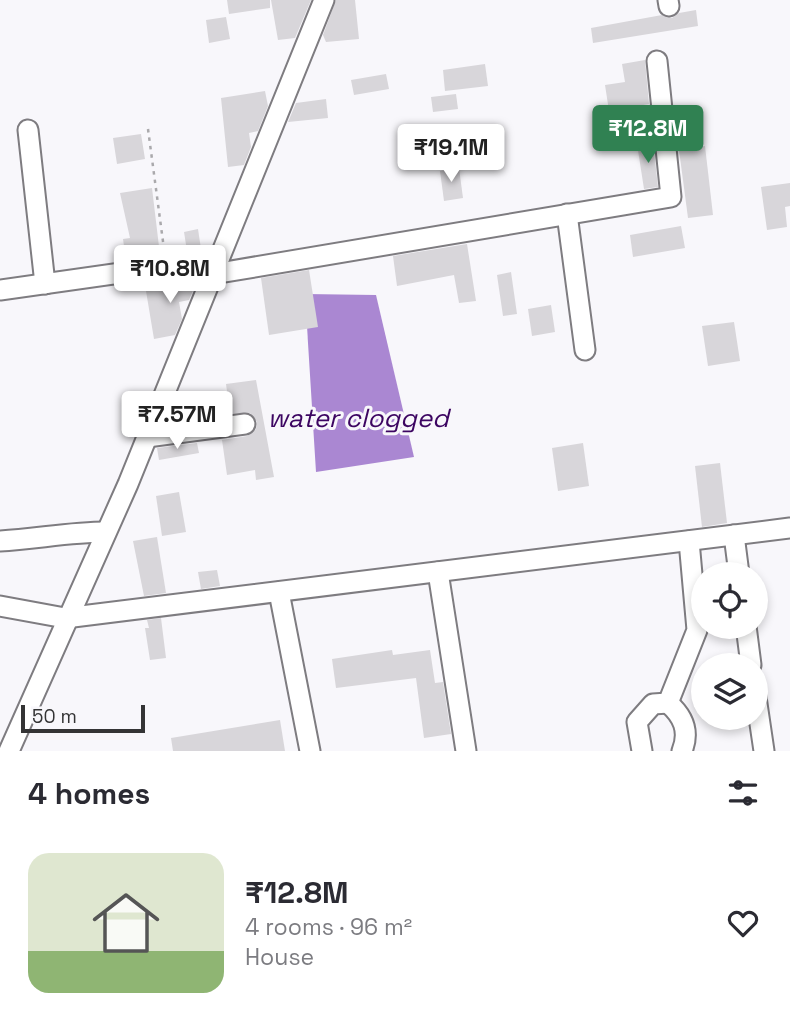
<!DOCTYPE html>
<meta charset="utf-8">
<style>
body{margin:0;font-family:"Space Grotesk",sans-serif;background:#f2f2f3;color:#2b2b33;height:100vh;display:flex;flex-direction:column;font-size:26px;white-space:nowrap}
*{box-sizing:border-box;margin:0}
p{font-size:23px;color:#7c7c81}
.icon{flex:none;width:38px;height:38px;fill:none;stroke:currentColor;stroke-width:2;stroke-linecap:round;stroke-linejoin:round}
.map{position:relative;height:751px;overflow:hidden}
.drawer{display:flex;flex-direction:column;background:#fff;flex:1}
.drawer>*{flex:none}
.fabs{position:absolute;left:691px;top:562px;display:grid;gap:14px}
.fabs a{display:grid;place-items:center;width:77px;height:77px;border-radius:50%;background:#fff;box-shadow:0 4px 10px #0003;font-size:35px}
.scale{position:absolute;left:21px;bottom:18px;width:124px;box-sizing:border-box;padding-left:7px;border:4px solid #343435;border-top:0;font-size:19px;line-height:24px;white-space:nowrap;color:#343435;-webkit-text-stroke:5px #f8f7fb;paint-order:stroke}
.price{position:absolute;translate:-50% -60px;padding:0 16px;border-radius:7px;background:#fff;color:#222;font-size:23px;line-height:46px;filter:drop-shadow(0 2px 4px #0008)}
.price::after{content:'';position:absolute;left:50%;top:42px;width:21px;height:16px;margin-left:-10px;background:inherit;clip-path:polygon(0 0,100% 0,50% 100%)}
.price.selected{background:#308152;color:#fff}
ul{padding:0;list-style:none}
li{display:flex;align-items:center;gap:21px;height:175px;padding:0 28px}
li span{display:grid;place-items:center;flex:none;width:196px;height:140px;border-radius:21px;color:#555}
li>.icon{margin-inline-start:auto}
span .icon{width:84px;height:84px;fill:#fffc;stroke-width:1}
li b{font-size:30px}
h2{display:flex;justify-content:space-between;align-items:center;height:84px;padding:0 28px;font-size:30px}
.map>svg:first-child{display:block}
</style>
<div class="map">
<svg width="790" height="751" viewBox="0 0 790 751">
<rect width="100%" height="100%" fill="#f8f7fb"/>
<polygon fill="#aa87d2" points="305,294 376,295 414,457 316,472"/>
<g fill="#d8d6da">
<polygon points="227,0 270,0 270,8 229,14"/>
<polygon points="271,0 311,0 295,38 278,40"/>
<polygon points="336,0 355,0 359,39 326,42 323,35"/>
<polygon points="696,10 698,26 593,43 591,28 662,15 672,18 679,13"/>
<polygon points="226,17 230,39 209,43 206,20"/>
<polygon points="645,60 649,104 609,111 605,85 625,82 622,64"/>
<polygon points="485,64 488,86 445,91 443,70"/>
<polygon points="386,74 389,89 354,95 351,80"/>
<polygon points="265,91 268,106 258,131 249,133 251,147 244,165 228,167 221,98"/>
<polygon points="456,94 458,109 433,112 431,97"/>
<polygon points="326,99 328,118 288,122 296,103"/>
<polygon points="141,134 145,159 117,164 113,138"/>
<polygon points="500,135 504,161 489,164 485,138"/>
<polygon points="653,142 658,187 644,189 637,144"/>
<polygon points="705,146 713,215 688,218 679,150"/>
<polygon points="459,168 463,198 444,201 440,171"/>
<polygon points="790,183 790,206 785,207 787,227 767,230 761,187"/>
<polygon points="152,188 160,255 126,260 123,239 130,238 120,193"/>
<polygon points="681,226 685,248 633,257 630,235"/>
<polygon points="198,229 201,249 187,251 184,232"/>
<polygon points="467,244 476,301 459,303 454,275 397,286 393,256"/>
<polygon points="309,270 318,327 269,335 261,278"/>
<polygon points="511,272 517,314 503,316 497,275"/>
<polygon points="200,274 189,300 179,302 182,319 175,335 154,339 146,291 172,287 171,278"/>
<polygon points="551,305 555,332 532,336 528,309"/>
<polygon points="734,322 740,361 708,366 702,326"/>
<polygon points="256,380 274,477 256,480 255,470 227,475 222,440 247,436 256,429 257,422 250,413 230,414 226,384"/>
<polygon points="197,443 199,453 159,460 157,448"/>
<polygon points="583,443 589,486 558,491 552,448"/>
<polygon points="720,463 727,523 702,527 695,466"/>
<polygon points="179,492 186,532 162,536 156,496"/>
<polygon points="157,537 166,593 144,596 133,541"/>
<polygon points="217,570 220,586 201,589 198,572"/>
<polygon points="161,618 166,658 150,660 145,628 149,628 147,620"/>
<polygon points="392,650 393,655 430,650 435,683 443,682 451,734 424,738 416,678 336,688 332,659"/>
<polygon points="280,720 285,751 173,751 171,738"/>
</g>
<g fill="none" stroke-linecap="round" stroke-linejoin="round">
<defs>
<g id="minor">
<polyline points="668,0 669,6"/>
<polyline points="28,130 45,284"/>
<polyline points="567,214 585,350"/>
<polyline points="213,274 671,197 657,61"/>
<polyline points="0,290 219,259"/>
<polyline points="147,437 245,424"/>
<polyline points="734,535 739,574"/>
<path d="M0,541C36,539 70,532 106,532"/>
<polyline points="438,572 466,751"/>
<polyline points="279,592 310,751"/>
<polyline points="0,606 65,618 790,528"/>
<polyline points="746,626 751,665"/>
<polyline points="756,697 764,751"/>
<path d="M668,703C683,716 690,731 682,751"/>
<polyline points="9,751 128,484 324,0"/>
<polyline points="642,751 637,722 653,704 668,703 697,630 689,541"/>
</g>
</defs>
<use href="#minor" stroke="#7e7c80" stroke-width="23"/>
<polyline stroke="#aaa9ac" stroke-width="2.5" stroke-dasharray="3.5 5" stroke-linecap="butt" points="148,129 164,249"/>
<use href="#minor" stroke="#fff" stroke-width="19"/>
</g>
<g text-anchor="middle" dominant-baseline="central" stroke-width="6" stroke-linejoin="round" paint-order="stroke">
<g font-size="26" font-style="italic" fill="#3c0561" stroke="#f8f7fb">
<text x="358" y="418">water clogged</text>
</g>
</g>
</svg>
<div class="fabs">
<a><svg class="icon" aria-label="locate" viewBox="0 0 24 24"><circle cx="12" cy="12" r="6"/><path d="M12 2v4M12 18v4M2 12h4M18 12h4"/></svg></a>
<a><svg class="icon" aria-label="layers" viewBox="0 0 24 24"><path d="M12 4l9 5-9 5-9-5zM3 14l9 5 9-5"/></svg></a>
</div>
<div class="scale">50 m</div>
<b class="price selected" style="left:648px;top:165px">₹12.8M</b>
<b class="price" style="left:451px;top:184px">₹19.1M</b>
<b class="price" style="left:170px;top:305px">₹10.8M</b>
<b class="price" style="left:177px;top:451px">₹7.57M</b>
</div>
<section class="drawer">
<h2>4 homes<svg class="icon" aria-label="filters" viewBox="0 0 24 24"><path d="M4 7h16M4 17h16"/><circle cx="9" cy="7" r="2"/><circle cx="15" cy="17" r="2"/></svg></h2>
<ul>
<li><span style="background:linear-gradient(#dfe7d0 70%,#8fb573 0)"><svg class="icon" aria-label="home" viewBox="0 0 24 24"><path d="M3 11l9-7 9 7M6 9v11h12V9"/></svg></span><div><b>₹12.8M</b><p>4 rooms · 96 m²</p><p>House</p></div><svg class="icon" aria-label="heart" viewBox="0 0 24 24"><path d="M12 20l-8-8c-3-5 5-10 8-4 3-6 11-1 8 4z"/></svg></li>
</ul>
</section>
